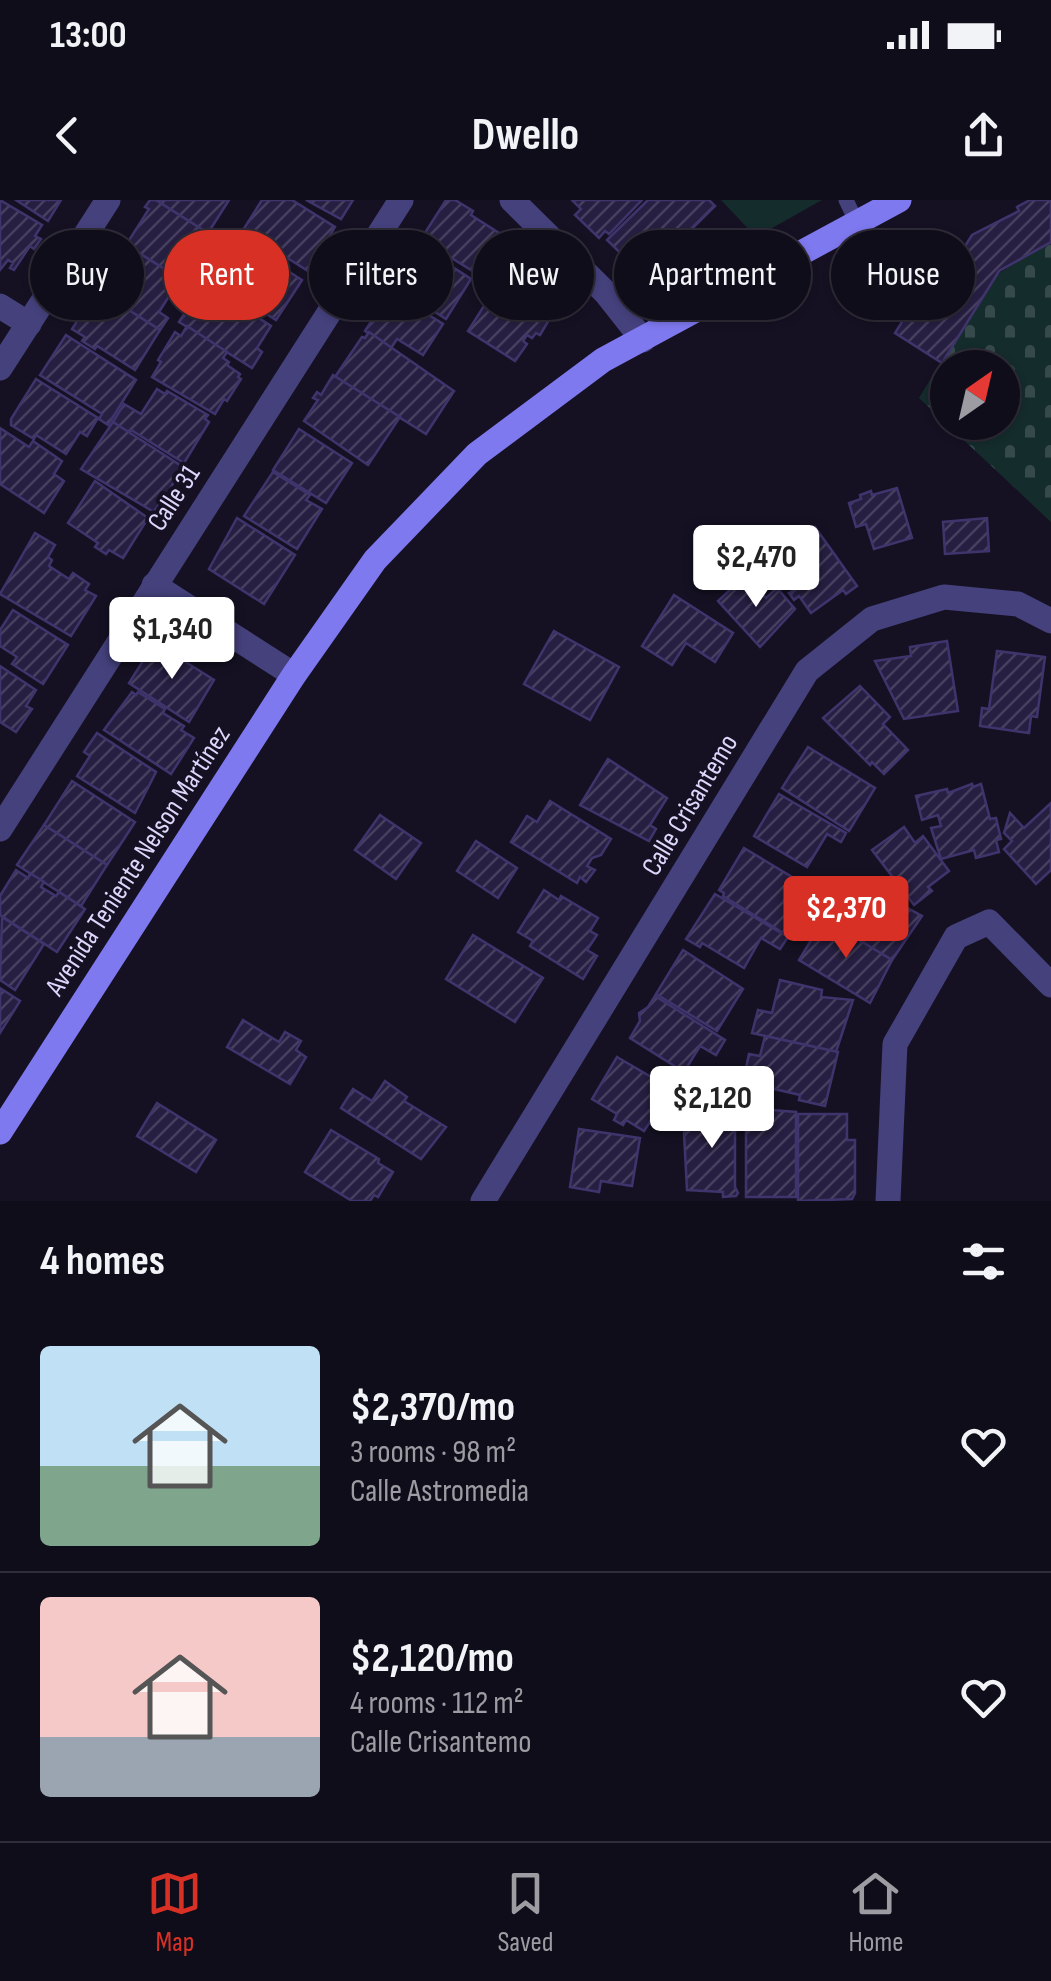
<!DOCTYPE html>
<meta charset="utf-8">
<style>
body{margin:0;font-family:"Sofia Sans Condensed",sans-serif;background:#191623;color:#f1f3f6;height:100vh;display:flex;flex-direction:column;font-size:38px;white-space:nowrap}
*{box-sizing:border-box;margin:0}
p{font-size:32px;color:#9c9ca2}
.icon{flex:none;width:55px;height:55px;fill:none;stroke:currentColor;stroke-width:2;stroke-linecap:round;stroke-linejoin:round}
.map{position:relative;height:1001px;overflow:hidden}
.details{display:flex;flex-direction:column;background:#100d1a;flex:1}
.details>*{flex:none}
.guide{position:absolute;left:30px;top:30px;width:992px;height:90px;display:flex;gap:20px}
.needle{width:65px;rotate:34deg}
.controls{position:absolute;left:930px;top:150px;display:grid;gap:20px}
.controls a{display:grid;place-items:center;width:90px;height:90px;border-radius:50%;background:#100d1a;box-shadow:0 2px 8px #0004,0 0 0 2px #302d39;font-size:50px}
.price{position:absolute;translate:-50% -85px;padding:0 22px;border-radius:10px;background:#fff;color:#222;font-size:32px;line-height:65px;filter:drop-shadow(0 2px 5px #0008)}
.price::after{content:'';position:absolute;left:50%;top:60px;width:30px;height:22px;margin-left:-15px;background:inherit;clip-path:polygon(0 0,100% 0,50% 100%)}
.price.on{background:#d93025;color:#fff}
ul{padding:0;list-style:none}
li{display:flex;align-items:center;gap:30px;height:250px;padding:0 40px}
li+li{border-top:2px solid #302d39}
li span{display:grid;place-items:center;flex:none;width:280px;height:200px;border-radius:10px;color:#555}
li>.icon{margin-inline-start:auto}
span .icon{width:120px;height:120px;fill:#fffc;stroke-width:1}
li b{font-size:42px}
h2{display:flex;justify-content:space-between;align-items:center;height:120px;padding:0 40px;font-size:42px}
.pill{padding:0 35px;border-radius:45px;background:#100d1a;box-shadow:0 2px 8px #0004,0 0 0 2px #302d39;font-size:35px;line-height:90px}
.pill.on{background:#d93025;color:#fff}
.status{display:flex;justify-content:space-between;align-items:center;height:70px;padding:0 50px;background:#100d1a;direction:ltr}
.status svg{height:28px;fill:currentColor}
header{display:flex;justify-content:space-between;align-items:center;height:130px;padding:0 40px;background:#100d1a;font-size:45px;font-weight:700}
.menu{display:flex;justify-content:space-around;align-items:center;height:140px;border-top:2px solid #302d39;background:#100d1a;font-size:28px;color:#9c9ca2}
.menu a{display:grid;justify-items:center;gap:5px}
.menu .on{color:#d93025}
.map>svg:first-child{display:block}
</style>
<div class="status"><b>13:00</b><svg viewBox="0 0 49 12"><path d="M0 12V9h3v3zM5 12V6h3v6zM10 12V3h3v9zM15 12V0h3v12zM26 1h20v11H26zM47 4h2v5h-2z"/></svg></div>
<header><svg class="icon" aria-label="back" viewBox="0 0 24 24"><path d="M15 5l-7 7 7 7"/></svg>Dwello<svg class="icon" aria-label="share" viewBox="0 0 24 24"><path d="M12 15V3M7 8l5-5 5 5M5 13v7h14v-7"/></svg></header>
<div class="map">
<svg width="1051" height="1001" viewBox="0 0 1051 1001">
<defs>
<pattern id="cemetery-stones" width="16" height="16" patternUnits="userSpaceOnUse" patternTransform="scale(2.5)"><rect width="16" height="16" fill="#152c2c"/><path d="M2 7V4a2 2 0 0 1 4 0v3zM10 15v-3a2 2 0 0 1 4 0v3z" fill="#364a4c"/></pattern>
<pattern id="building-hatch" width="6" height="6" patternUnits="userSpaceOnUse" patternTransform="scale(2.5)"><rect width="6" height="6" fill="#271f42"/><path d="M-1 1l2-2M0 6l6-6M5 7l2-2" fill="none" stroke="#463f5e"/></pattern>
</defs>
<rect width="100%" height="100%" fill="#151123"/>
<path fill="url(#cemetery-stones)" fill-rule="evenodd" d="M1051,38V322L919,198L991,79ZM948,168H1002V222H948Z"/>
<polygon fill="#152c2c" points="721,0 822,0 756,37"/>
<g fill="url(#building-hatch)" stroke="#40346c" stroke-width="2.5">
<polygon points="0,0 42,25 35,36 41,39 34,49 30,46 14,70 10,68 13,63 8,60 0,70"/>
<polygon points="16,0 61,0 48,21"/>
<polygon points="150,0 156,0 208,33 179,78 126,45 149,9 145,7"/>
<polygon points="156,0 229,0 208,33"/>
<polygon points="262,0 292,0 335,27 308,71 243,30"/>
<polygon points="306,0 353,0 341,19"/>
<polygon points="446,0 455,0 473,11 471,15 513,42 502,60 507,63 499,76 492,72 487,80 421,39"/>
<polygon points="572,0 642,0 609,34 605,31 599,38 575,15 581,9"/>
<polygon points="648,0 709,0 715,6 644,76 607,40"/>
<polygon points="1030,0 1051,0 1051,42 999,71 942,163 895,133 920,93 931,101 972,35 1019,11 1017,7"/>
<polygon points="241,41 302,80 276,120 215,81"/>
<polygon points="125,44 180,79 159,112 168,118 160,130 96,89"/>
<polygon points="418,45 431,53 433,50 447,58 445,62 471,79 446,119 393,85"/>
<polygon points="510,65 555,92 548,102 554,105 546,118 549,120 540,135 536,133 532,138 527,135 523,141 527,144 515,161 468,131"/>
<polygon points="209,77 224,86 220,93 271,126 257,148 262,152 252,168 179,122"/>
<polygon points="97,90 160,130 135,170 97,146 95,149 82,141 85,137 72,129"/>
<polygon points="391,91 404,99 406,95 418,103 416,107 443,124 423,155 397,139 391,148 365,131"/>
<polygon points="187,126 227,152 223,158 229,162 227,165 240,174 238,177 241,179 227,201 224,199 215,214 152,177 161,162 158,160 175,132 181,136"/>
<polygon points="369,132 454,191 426,234 335,177 362,137 365,138"/>
<polygon points="66,135 136,180 108,225 99,219 102,214 40,175"/>
<polygon points="333,175 400,217 368,265 304,221 318,200 313,198 317,192 321,195"/>
<polygon points="36,179 98,218 87,236 80,232 66,254 36,235 34,239 11,225 11,219"/>
<polygon points="157,189 165,194 167,191 208,215 205,219 209,222 184,263 131,230 129,233 113,222 124,204 141,214"/>
<polygon points="113,222 183,267 171,287 175,290 170,298 165,295 154,312 81,269"/>
<polygon points="0,228 29,247 33,241 62,261 54,274 64,281 44,313 0,284"/>
<polygon points="299,229 352,263 326,303 273,270"/>
<polygon points="273,272 310,295 306,300 322,309 297,349 244,316"/>
<polygon points="95,281 148,318 123,358 109,350 106,354 95,347 98,343 68,323"/>
<polygon points="897,288 912,338 874,349 866,324 856,327 849,303 861,299 860,295 871,291 872,295"/>
<polygon points="237,318 295,355 264,404 209,369"/>
<polygon points="987,318 989,351 945,354 943,322"/>
<polygon points="815,327 857,386 846,394 843,390 811,413 799,396 794,400 789,393 793,391 780,371 789,365 780,353"/>
<polygon points="35,333 55,345 48,357 52,360 49,366 69,379 73,373 89,384 85,390 96,396 71,436 0,394"/>
<polygon points="745,376 766,398 777,388 795,409 760,447 718,401"/>
<polygon points="674,395 733,433 715,462 686,443 672,465 642,446"/>
<polygon points="13,410 68,445 43,484 12,464 17,457 0,446 0,430"/>
<polygon points="554,431 619,467 590,520 524,484"/>
<polygon points="947,441 958,511 904,519 875,461 911,456 910,447"/>
<polygon points="153,445 173,455 175,451 186,458 184,461 214,480 189,522 129,483"/>
<polygon points="997,451 1045,457 1037,517 1031,516 1029,533 980,526 982,508 989,509"/>
<polygon points="0,466 36,490 26,506 32,509 16,532 0,522"/>
<polygon points="860,486 890,517 883,524 908,550 884,574 872,562 870,565 823,518"/>
<polygon points="132,492 136,495 138,492 165,509 163,513 184,526 181,530 194,538 171,574 104,530"/>
<polygon points="97,533 156,572 135,613 77,576 90,556 84,552"/>
<polygon points="808,547 875,588 849,631 782,588"/>
<polygon points="608,559 667,598 650,625 656,629 649,641 580,605"/>
<polygon points="72,581 135,622 107,665 44,625"/>
<polygon points="972,584 973,587 981,584 990,619 996,618 1001,639 996,640 999,652 976,658 974,650 941,659 931,628 941,626 938,615 922,620 916,596 947,589 948,593"/>
<polygon points="779,594 846,633 841,642 827,634 807,667 754,636"/>
<polygon points="550,601 611,639 601,655 592,658 587,666 595,670 586,682 580,677 577,683 511,642 527,616 537,622"/>
<polygon points="1051,603 1051,670 1036,684 1004,649 1012,641 1004,633 1010,613 1024,628"/>
<polygon points="380,615 421,643 396,679 355,650"/>
<polygon points="44,625 107,665 81,706 17,665"/>
<polygon points="904,627 915,643 923,636 949,671 928,687 932,691 914,705 872,650"/>
<polygon points="476,641 517,668 498,698 457,671"/>
<polygon points="744,648 797,680 783,702 799,711 785,734 723,696 724,693 719,690"/>
<polygon points="16,670 28,678 30,673 44,682 41,687 56,696 59,692 85,709 57,752 0,715 0,696"/>
<polygon points="846,683 861,692 865,685 922,716 892,760 824,719"/>
<polygon points="544,690 559,700 561,696 598,718 590,731 597,735 587,750 597,756 583,779 530,746 533,741 518,732"/>
<polygon points="715,694 788,737 780,749 761,738 744,768 702,743 700,747 686,739"/>
<polygon points="2,717 44,744 15,790 0,780"/>
<polygon points="824,719 892,760 870,803 799,760"/>
<polygon points="473,735 543,778 515,822 446,779"/>
<polygon points="683,750 743,789 717,831 656,794"/>
<polygon points="780,780 822,790 821,797 853,800 836,852 752,833 758,810 772,813"/>
<polygon points="0,788 20,801 0,833"/>
<polygon points="655,796 725,840 716,855 700,846 684,872 630,838 640,821 639,813 648,807"/>
<polygon points="243,820 279,842 285,832 301,841 296,850 306,857 290,884 227,847"/>
<polygon points="765,836 838,852 825,906 799,900 800,895 753,884 755,876 745,873 749,854 760,856"/>
<polygon points="617,857 670,888 665,896 677,904 667,920 655,914 644,931 626,920 623,925 614,920 617,914 592,899"/>
<polygon points="385,881 407,897 404,901 446,927 421,959 341,908 353,889 372,901"/>
<polygon points="157,903 216,940 196,972 137,936"/>
<polygon points="701,906 738,906 738,930 735,930 735,987 738,993 736,996 723,997 723,992 687,990 684,933 689,923 700,923"/>
<polygon points="758,909 796,912 796,997 746,997 746,919 758,919"/>
<polygon points="798,914 847,914 847,940 855,940 855,993 852,999 798,1001"/>
<polygon points="579,929 640,938 632,986 601,981 599,992 570,987"/>
<polygon points="331,930 379,959 378,963 393,972 378,997 374,995 370,1001 352,1001 305,972"/>
</g>
<g fill="none" stroke-linecap="round" stroke-linejoin="round">
<polyline stroke="#45417d" stroke-width="15" points="846,0 857,23"/>
<g stroke="#45417d" stroke-width="25">
<polyline points="512,0 606,93 643,140"/>
<polyline points="0,106 29,124"/>
<polyline points="0,168 108,0"/>
<polyline points="154,385 294,475"/>
<polyline points="0,629 401,0"/>
<polyline points="483,1001 807,471 872,419 944,397 1018,404 1051,421"/>
<polyline points="888,1001 895,844 956,737 989,722 1051,785"/>
</g>
<polyline stroke="#7f79f0" stroke-width="25" points="0,932 294,475 375,360 477,254 603,160 899,0"/>
</g>
<g text-anchor="middle" dominant-baseline="central" stroke-width="8" stroke-linejoin="round" paint-order="stroke">
<g font-size="28" fill="#dcd7fb" stroke="#151123">
<text transform="translate(174 298) rotate(-57)">Calle 31</text>
<text transform="translate(690 605) rotate(-59)">Calle Crisantemo</text>
<text transform="translate(138 661) rotate(-57)">Avenida Teniente Nelson Martínez</text>
</g>
</g>
</svg>
<div class="controls">
<a><svg class="needle" viewBox="-14 -14 28 28"><path d="M0-13l5 13h-10z" fill="#e53935"/><path d="M0 13l5-13h-10z" fill="#9c9ca2"/></svg></a>
</div>
<b class="price" style="left:756px;top:410px">$2,470</b>
<b class="price" style="left:172px;top:482px">$1,340</b>
<b class="price on" style="left:846px;top:761px">$2,370</b>
<b class="price" style="left:712px;top:951px">$2,120</b>
<div class="guide">
<a class="pill">Buy</a>
<a class="pill on">Rent</a>
<a class="pill">Filters</a>
<a class="pill">New</a>
<a class="pill">Apartment</a>
<a class="pill">House</a>
</div>
</div>
<section class="details">
<h2>4 homes<svg class="icon" aria-label="filters" viewBox="0 0 24 24"><path d="M4 7h16M4 17h16"/><circle cx="9" cy="7" r="2"/><circle cx="15" cy="17" r="2"/></svg></h2>
<ul>
<li><span style="background:linear-gradient(#bfe0f5 60%,#7fa58c 0)"><svg class="icon" aria-label="home" viewBox="0 0 24 24"><path d="M3 11l9-7 9 7M6 9v11h12V9"/></svg></span><div><b>$2,370/mo</b><p>3 rooms · 98 m²</p><p>Calle Astromedia</p></div><svg class="icon" aria-label="heart" viewBox="0 0 24 24"><path d="M12 20l-8-8c-3-5 5-10 8-4 3-6 11-1 8 4z"/></svg></li>
<li><span style="background:linear-gradient(#f6c9c9 70%,#9aa5b1 0)"><svg class="icon" aria-label="home" viewBox="0 0 24 24"><path d="M3 11l9-7 9 7M6 9v11h12V9"/></svg></span><div><b>$2,120/mo</b><p>4 rooms · 112 m²</p><p>Calle Crisantemo</p></div><svg class="icon" aria-label="heart" viewBox="0 0 24 24"><path d="M12 20l-8-8c-3-5 5-10 8-4 3-6 11-1 8 4z"/></svg></li>
</ul>
</section>
<nav class="menu">
<a class="on"><svg class="icon" aria-label="map" viewBox="0 0 24 24"><path d="M3 6l6-2 6 2 6-2v14l-6 2-6-2-6 2zM9 4v14M15 6v14"/></svg>Map</a>
<a><svg class="icon" aria-label="saved" viewBox="0 0 24 24"><path d="M7 4h10v16l-5-4-5 4z"/></svg>Saved</a>
<a><svg class="icon" aria-label="home" viewBox="0 0 24 24"><path d="M3 11l9-7 9 7M6 9v11h12V9"/></svg>Home</a>
</nav>
